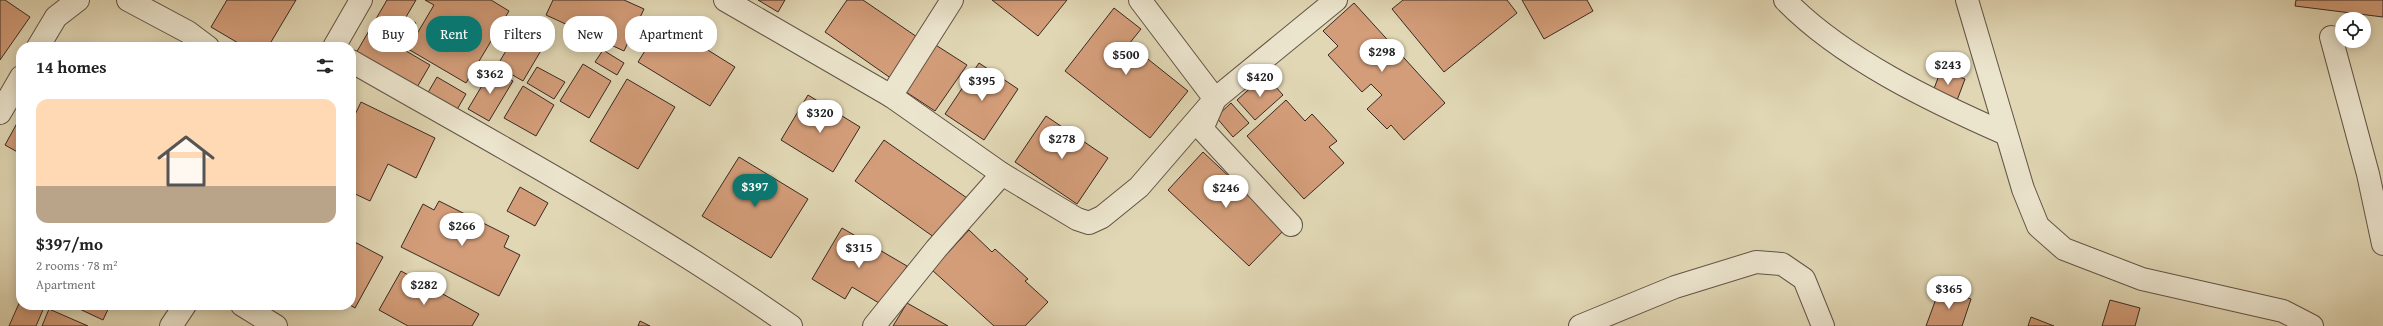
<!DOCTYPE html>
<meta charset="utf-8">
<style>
body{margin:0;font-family:"Gentium Book Plus",serif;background:#f6f6f6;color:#222;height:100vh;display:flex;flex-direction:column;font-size:15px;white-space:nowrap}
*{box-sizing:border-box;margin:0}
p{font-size:13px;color:#767676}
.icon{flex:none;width:22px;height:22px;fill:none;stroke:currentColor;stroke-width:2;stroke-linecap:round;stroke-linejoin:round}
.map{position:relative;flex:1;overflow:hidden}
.sheet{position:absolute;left:16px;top:42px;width:340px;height:268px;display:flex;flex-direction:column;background:#fff;border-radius:16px;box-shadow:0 2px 10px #0003}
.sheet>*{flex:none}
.banner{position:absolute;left:368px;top:16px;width:380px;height:36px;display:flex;gap:8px}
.buttons{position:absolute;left:2335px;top:12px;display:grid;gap:8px}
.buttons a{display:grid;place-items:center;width:36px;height:36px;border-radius:50%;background:#fff;box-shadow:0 2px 10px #0003;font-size:20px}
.price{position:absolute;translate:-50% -34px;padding:0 9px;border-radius:14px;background:#fff;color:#222;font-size:13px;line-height:26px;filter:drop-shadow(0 1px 2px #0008)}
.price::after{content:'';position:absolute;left:50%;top:24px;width:12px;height:9px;margin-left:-6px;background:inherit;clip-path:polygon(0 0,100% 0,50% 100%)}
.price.selected{background:#0f766e;color:#fff}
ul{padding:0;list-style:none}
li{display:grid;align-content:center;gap:8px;height:212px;padding:0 20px}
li+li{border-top:1px solid #e0e0e0}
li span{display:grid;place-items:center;height:124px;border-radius:12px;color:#555}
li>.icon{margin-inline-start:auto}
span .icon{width:72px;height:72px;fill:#fffc;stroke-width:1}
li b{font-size:17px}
h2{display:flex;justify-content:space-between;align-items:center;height:48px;padding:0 20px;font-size:17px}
.tag{padding:0 14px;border-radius:16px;background:#fff;box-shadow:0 2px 10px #0003;font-size:14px;line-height:36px}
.tag.selected{background:#0f766e;color:#fff}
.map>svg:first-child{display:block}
</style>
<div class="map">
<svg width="2383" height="326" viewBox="0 0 2383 326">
<rect width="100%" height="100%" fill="#e1d7b4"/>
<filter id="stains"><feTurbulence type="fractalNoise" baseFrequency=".005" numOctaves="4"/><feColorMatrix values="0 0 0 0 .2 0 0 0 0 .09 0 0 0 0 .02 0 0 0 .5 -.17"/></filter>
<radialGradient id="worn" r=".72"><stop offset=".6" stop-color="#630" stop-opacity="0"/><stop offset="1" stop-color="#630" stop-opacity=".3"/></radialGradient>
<g fill="#d39d79" stroke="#382923">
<polygon points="0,0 5,0 30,17 0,60"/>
<polygon points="227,0 296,0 268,47 245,47 211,27"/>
<polygon points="387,0 416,0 406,17 416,23 401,48 430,65 416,89 356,53"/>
<polygon points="425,0 491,0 509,11 466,83 408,49 434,5"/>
<polygon points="553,0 624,0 644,9 624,51 546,15"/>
<polygon points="758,0 785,0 778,12"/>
<polygon points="847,0 863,0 920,39 892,79 825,32"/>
<polygon points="992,0 1067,0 1038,36"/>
<polygon points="1403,0 1507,0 1517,13 1444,72 1392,9"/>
<polygon points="1522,0 1587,0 1593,11 1544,39"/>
<polygon points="2296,0 2383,0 2383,17 2295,6"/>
<polygon points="1354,3 1445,103 1404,140 1391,125 1387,129 1367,109 1382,95 1371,84 1362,92 1328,55 1338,46 1323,31"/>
<polygon points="1114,8 1141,29 1129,44 1188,91 1150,138 1065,71"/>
<polygon points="663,22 735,67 710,106 638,62"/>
<polygon points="520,27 546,42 523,81 497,66"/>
<polygon points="931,42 967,65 935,111 900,88"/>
<polygon points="603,50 624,63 617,75 595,62"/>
<polygon points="979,63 1018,89 984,140 945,114"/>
<polygon points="583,64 611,81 589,118 560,101"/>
<polygon points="537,67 565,82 554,99 527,83"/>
<polygon points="492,69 513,81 489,121 468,109"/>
<polygon points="1941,70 1965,79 1956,103 1932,94"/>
<polygon points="1265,75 1283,95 1255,120 1237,100"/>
<polygon points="437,77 466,94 455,113 426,96"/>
<polygon points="627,79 675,107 638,169 590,141"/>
<polygon points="523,86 554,105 536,136 504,118"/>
<polygon points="808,95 860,127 833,172 781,140"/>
<polygon points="1286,100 1305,121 1312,114 1337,141 1329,147 1344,163 1304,199 1247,136"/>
<polygon points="361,102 435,138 416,178 388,164 370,201 351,192 351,123"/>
<polygon points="1231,103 1249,123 1233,137 1216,117"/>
<polygon points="21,116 21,154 5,145"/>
<polygon points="1046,116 1108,158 1077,204 1015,162"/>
<polygon points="884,140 967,198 938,240 855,181"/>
<polygon points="1203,152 1285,229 1249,266 1168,190"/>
<polygon points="739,157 808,199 771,258 702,216"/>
<polygon points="520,187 548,203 535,226 507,211"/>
<polygon points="439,201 509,236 504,247 520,255 499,296 401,247 423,204 434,210"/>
<polygon points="842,228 907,266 884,306 852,287 845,299 812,279"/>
<polygon points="969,230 992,252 995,249 1028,279 1025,281 1048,302 1025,326 994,326 932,270"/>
<polygon points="351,240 383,257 355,308 350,305"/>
<polygon points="401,271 479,314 472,326 408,326 379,310"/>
<polygon points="1940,288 1971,299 1962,326 1926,326"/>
<polygon points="21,299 21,305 45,305 36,326 9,326"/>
<polygon points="2110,300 2140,308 2135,326 2102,326"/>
<polygon points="907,303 948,326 893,326"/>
<polygon points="71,305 110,305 103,320"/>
<polygon points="49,309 88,326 42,326"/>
<polygon points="2031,317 2054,326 2028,326"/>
<polygon points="640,321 650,326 638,326"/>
</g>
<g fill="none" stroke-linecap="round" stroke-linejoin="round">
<defs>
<g id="minor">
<polyline points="128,0 188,32 208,47"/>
<polyline points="725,0 891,96 1002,174 1077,219 1089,223 1102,217 1139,187 1215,99 1336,0"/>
<polyline points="1140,0 1215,99 1202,129 1291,225"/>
<path d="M1785,0C1841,58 1933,102 2006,134"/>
<polyline points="1967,0 2023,189 2038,226 2064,249 2142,279 2283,311 2312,326"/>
<polyline points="2331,37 2368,174 2383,244"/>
<polyline points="38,47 56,17 78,0"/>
<polyline points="334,47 361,0"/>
<path d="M351,61C499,146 652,228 791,326"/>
<polyline points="891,96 952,0"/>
<polyline points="0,113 21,77"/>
<polyline points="242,305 276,326"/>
<polyline points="171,326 185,305"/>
<polyline points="874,326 936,249 1002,174"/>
<polyline points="1580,326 1675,287 1756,262 1782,264 1804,279 1823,326"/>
</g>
</defs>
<use href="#minor" stroke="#625447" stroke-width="24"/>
<use href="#minor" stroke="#ece5ce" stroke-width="22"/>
</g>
<rect width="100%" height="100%" filter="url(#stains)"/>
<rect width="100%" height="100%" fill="url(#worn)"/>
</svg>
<div class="buttons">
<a><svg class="icon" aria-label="locate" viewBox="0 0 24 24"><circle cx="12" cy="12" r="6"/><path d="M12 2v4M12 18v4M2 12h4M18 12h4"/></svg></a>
</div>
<b class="price" style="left:1382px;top:73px">$298</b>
<b class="price" style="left:1126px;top:76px">$500</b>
<b class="price" style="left:1948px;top:86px">$243</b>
<b class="price" style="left:490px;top:95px">$362</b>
<b class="price" style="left:1260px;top:98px">$420</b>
<b class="price" style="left:982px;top:102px">$395</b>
<b class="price" style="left:820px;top:134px">$320</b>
<b class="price" style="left:1062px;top:160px">$278</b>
<b class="price selected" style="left:755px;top:208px">$397</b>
<b class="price" style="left:1226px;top:209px">$246</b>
<b class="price" style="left:462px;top:247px">$266</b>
<b class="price" style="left:859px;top:269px">$315</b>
<b class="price" style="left:424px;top:306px">$282</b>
<b class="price" style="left:1949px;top:310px">$365</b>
<div class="banner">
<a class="tag">Buy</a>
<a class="tag selected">Rent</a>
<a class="tag">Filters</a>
<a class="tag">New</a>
<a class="tag">Apartment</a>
</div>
<section class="sheet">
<h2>14 homes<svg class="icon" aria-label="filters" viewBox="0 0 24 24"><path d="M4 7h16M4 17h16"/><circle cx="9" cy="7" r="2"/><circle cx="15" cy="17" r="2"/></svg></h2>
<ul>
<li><span style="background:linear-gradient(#ffd9b3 70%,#b9a48a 0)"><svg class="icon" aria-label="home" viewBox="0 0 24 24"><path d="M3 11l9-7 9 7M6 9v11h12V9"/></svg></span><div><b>$397/mo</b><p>2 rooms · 78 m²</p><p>Apartment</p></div></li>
</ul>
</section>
</div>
